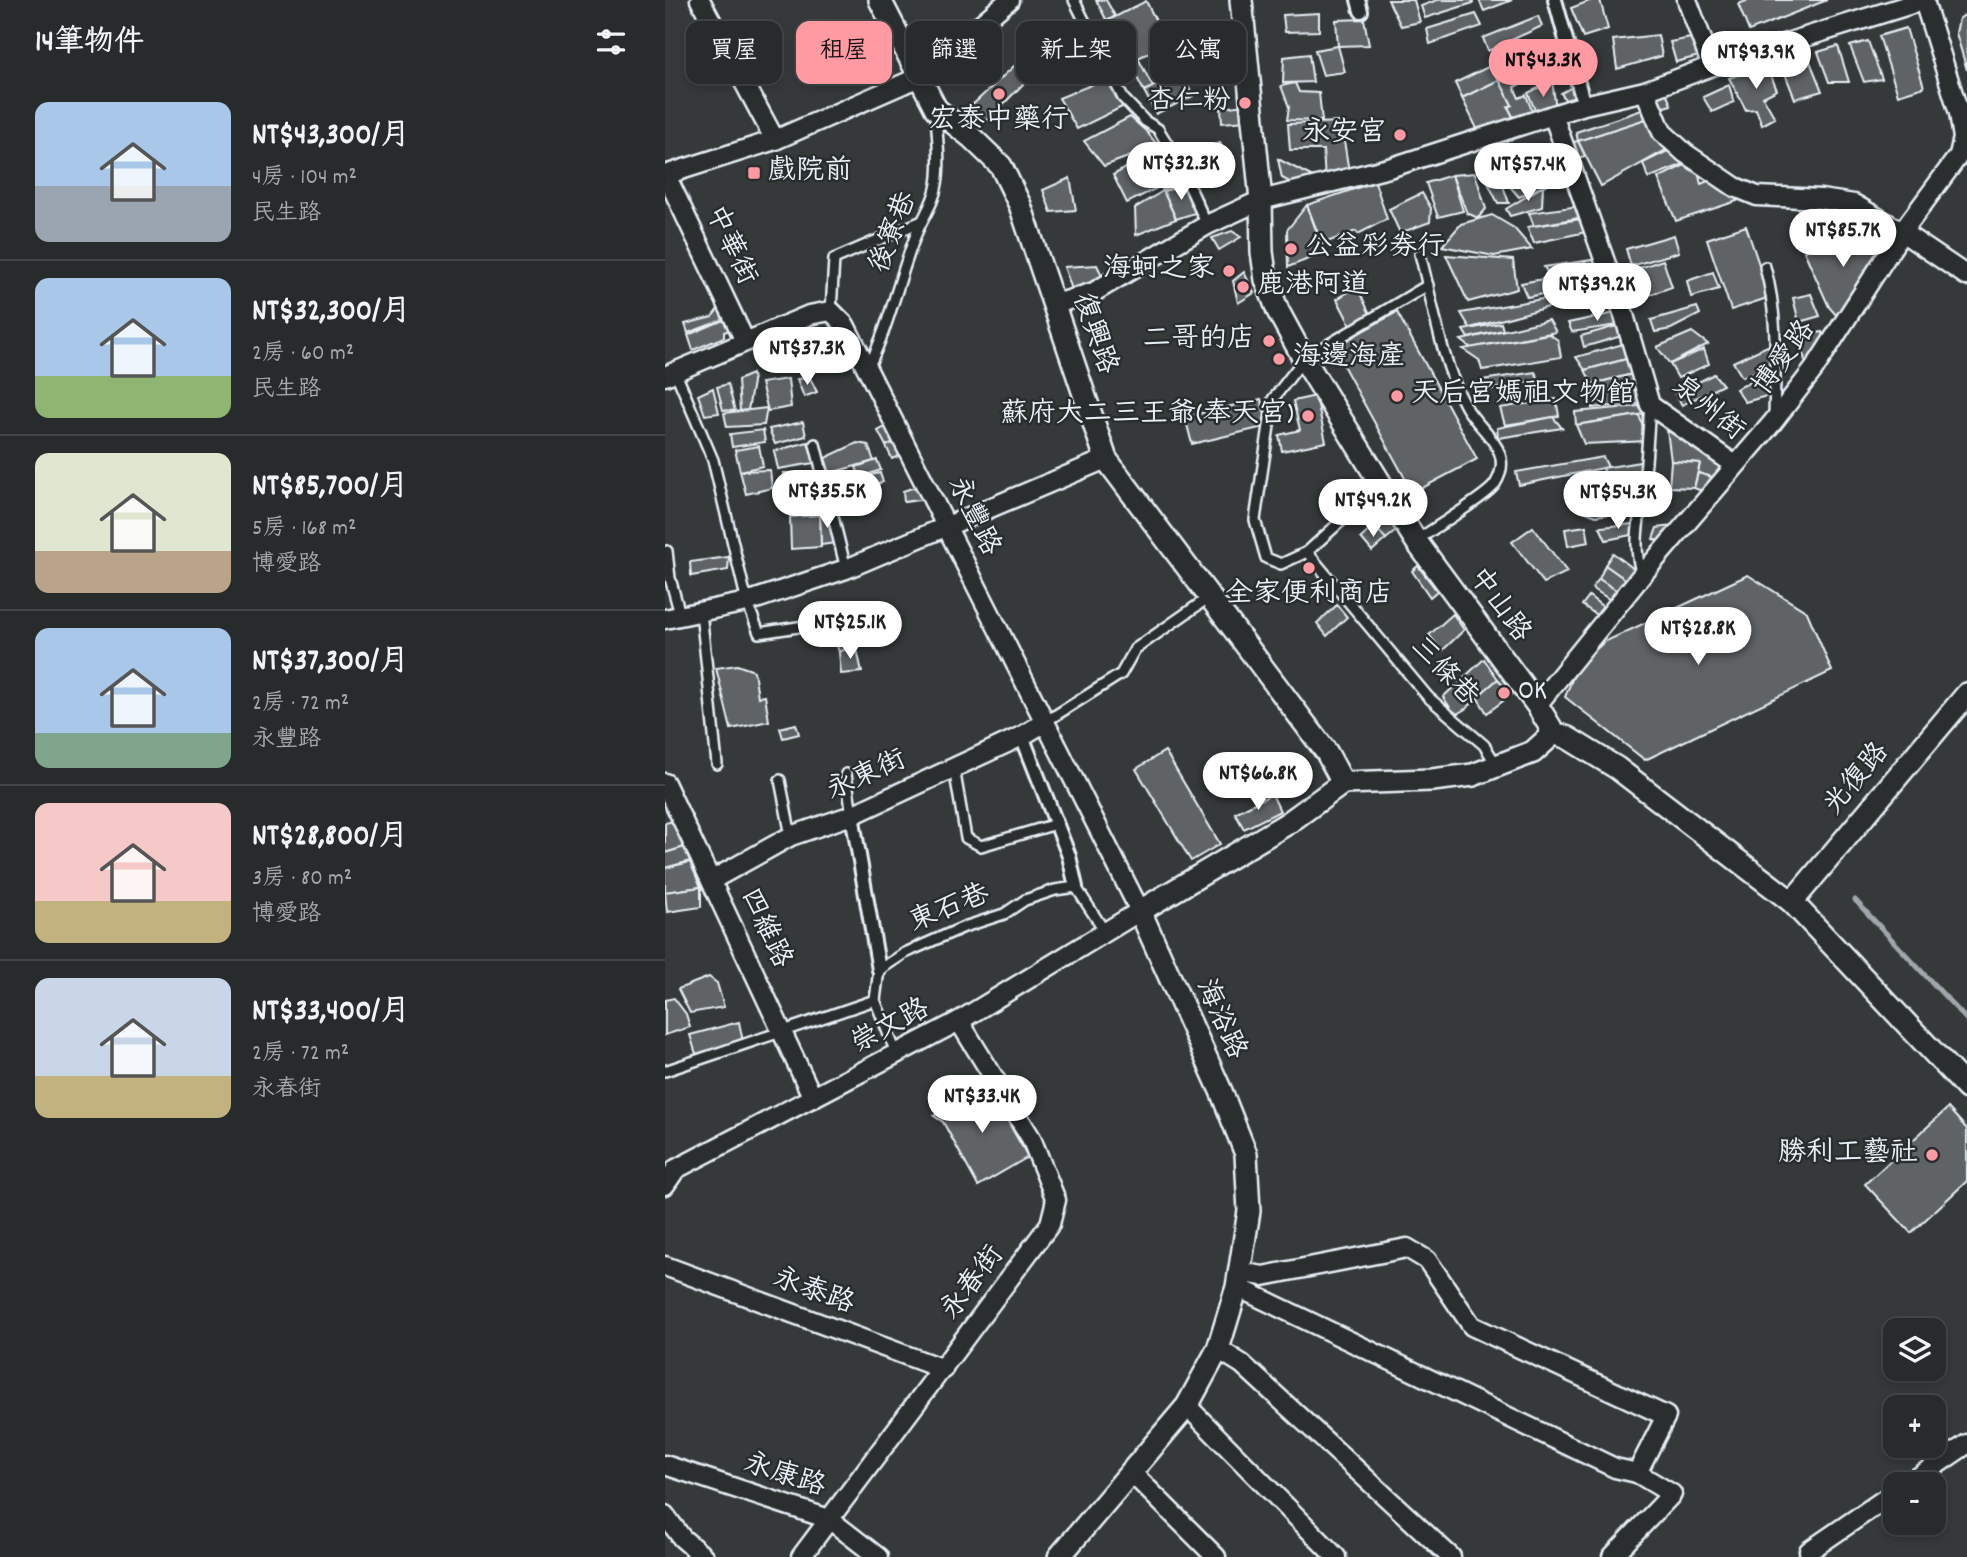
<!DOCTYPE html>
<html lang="zh-TW">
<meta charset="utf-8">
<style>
body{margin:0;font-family:Dekko,"LXGW WenKai TC",sans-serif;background:#303334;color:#f1f3f6;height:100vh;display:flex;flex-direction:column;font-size:26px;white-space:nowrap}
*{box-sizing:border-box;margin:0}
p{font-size:23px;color:#a5a7a9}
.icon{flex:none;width:38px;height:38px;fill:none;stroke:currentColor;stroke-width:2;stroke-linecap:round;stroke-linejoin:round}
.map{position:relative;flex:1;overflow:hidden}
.panel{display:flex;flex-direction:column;background:#282b2c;width:665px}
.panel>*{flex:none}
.guide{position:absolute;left:21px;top:21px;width:665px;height:63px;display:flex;gap:14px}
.fabs{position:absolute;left:1218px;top:1318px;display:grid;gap:14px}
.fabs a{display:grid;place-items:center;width:63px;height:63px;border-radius:14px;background:#282b2c;box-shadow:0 4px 10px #0003,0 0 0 2px #444748;font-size:35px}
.price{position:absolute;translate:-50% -60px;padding:0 16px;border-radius:24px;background:#fff;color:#222;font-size:23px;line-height:46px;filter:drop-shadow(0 2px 4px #0008)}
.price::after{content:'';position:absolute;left:50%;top:42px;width:21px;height:16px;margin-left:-10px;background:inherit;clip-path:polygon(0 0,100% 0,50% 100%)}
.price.selected{background:#ff9aa2;color:#111}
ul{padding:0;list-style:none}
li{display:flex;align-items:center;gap:21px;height:175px;padding:0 35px}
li+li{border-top:2px solid #444748}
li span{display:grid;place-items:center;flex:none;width:196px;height:140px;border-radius:14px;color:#555}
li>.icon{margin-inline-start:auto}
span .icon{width:84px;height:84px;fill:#fffc;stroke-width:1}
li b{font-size:30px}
h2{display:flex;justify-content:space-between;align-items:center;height:84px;padding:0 35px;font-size:30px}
.tag{padding:0 24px;border-radius:14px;background:#282b2c;box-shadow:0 4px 10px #0003,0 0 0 2px #444748;font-size:24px;line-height:63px}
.tag.selected{background:#ff9aa2;color:#111}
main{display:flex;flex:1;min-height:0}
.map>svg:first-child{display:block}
</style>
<main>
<section class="panel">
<h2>14筆物件<svg class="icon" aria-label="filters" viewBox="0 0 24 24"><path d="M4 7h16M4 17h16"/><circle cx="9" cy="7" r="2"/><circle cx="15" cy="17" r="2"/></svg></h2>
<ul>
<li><span style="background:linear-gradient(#a9c7e8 60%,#9aa5b1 0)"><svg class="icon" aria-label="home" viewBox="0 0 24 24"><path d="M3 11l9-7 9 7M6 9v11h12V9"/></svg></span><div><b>NT$43,300/月</b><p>4房 · 104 m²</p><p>民生路</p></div></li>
<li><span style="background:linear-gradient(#a9c7e8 70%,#8fb573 0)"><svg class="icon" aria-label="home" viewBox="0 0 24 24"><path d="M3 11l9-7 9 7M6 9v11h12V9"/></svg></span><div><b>NT$32,300/月</b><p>2房 · 60 m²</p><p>民生路</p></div></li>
<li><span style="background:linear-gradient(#dfe7d0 70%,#b9a48a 0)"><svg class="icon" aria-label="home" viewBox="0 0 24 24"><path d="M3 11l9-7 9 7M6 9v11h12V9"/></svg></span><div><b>NT$85,700/月</b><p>5房 · 168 m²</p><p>博愛路</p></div></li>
<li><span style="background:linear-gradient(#a9c7e8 75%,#7fa58c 0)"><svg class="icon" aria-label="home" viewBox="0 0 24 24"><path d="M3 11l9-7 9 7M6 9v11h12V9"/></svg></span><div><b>NT$37,300/月</b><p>2房 · 72 m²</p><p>永豐路</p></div></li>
<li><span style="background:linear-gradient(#f6c9c9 70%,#c2b280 0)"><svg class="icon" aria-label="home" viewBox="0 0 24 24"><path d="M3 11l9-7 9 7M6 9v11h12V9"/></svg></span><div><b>NT$28,800/月</b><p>3房 · 80 m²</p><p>博愛路</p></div></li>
<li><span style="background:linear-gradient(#c9d6e8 70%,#c2b280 0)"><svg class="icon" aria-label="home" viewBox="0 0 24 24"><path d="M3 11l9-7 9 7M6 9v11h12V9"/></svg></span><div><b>NT$33,400/月</b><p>2房 · 72 m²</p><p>永春街</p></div></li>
</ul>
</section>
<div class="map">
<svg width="1302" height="1557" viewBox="0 0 1302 1557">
<rect width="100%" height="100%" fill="#35393a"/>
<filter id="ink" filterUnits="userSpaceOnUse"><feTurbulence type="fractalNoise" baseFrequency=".0143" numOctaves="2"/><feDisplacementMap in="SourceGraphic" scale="14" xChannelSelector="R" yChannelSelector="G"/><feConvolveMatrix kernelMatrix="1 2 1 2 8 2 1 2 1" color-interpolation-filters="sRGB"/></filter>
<g filter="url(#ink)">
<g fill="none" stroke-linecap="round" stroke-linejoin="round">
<polyline stroke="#a0a7ac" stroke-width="5" points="1190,900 1302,1020"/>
</g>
<g fill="#5f6365" stroke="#e8f1f8" stroke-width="2">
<polygon points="431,0 441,0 450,16 442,21"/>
<polygon points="723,0 749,0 755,22 736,26"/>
<polygon points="772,0 807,0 808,3 760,18 756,6"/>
<polygon points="814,0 847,0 819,11"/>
<polygon points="927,0 935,0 943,29 918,37 906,8"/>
<polygon points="1084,0 1162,0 1084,31 1073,4"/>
<polygon points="481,1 502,43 464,63 442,21"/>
<polygon points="654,13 654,31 620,32 618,15"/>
<polygon points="1302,13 1302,70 1291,33 1294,19"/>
<polygon points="811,14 817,26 765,44 762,29"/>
<polygon points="873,16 877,26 823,51 818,38"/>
<polygon points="699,19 704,45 673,46 671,20"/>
<polygon points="1241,28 1259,87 1233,95 1214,36"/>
<polygon points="993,35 997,56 952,69 948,40"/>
<polygon points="1026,38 1034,56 1011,62 1005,42"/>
<polygon points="1203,41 1217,79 1199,82 1185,46"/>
<polygon points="502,43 517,73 509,77 494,47"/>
<polygon points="673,46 680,72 658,75 650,50"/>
<polygon points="866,46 873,61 834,80 827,65"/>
<polygon points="1173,46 1184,82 1164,82 1153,52"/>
<polygon points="644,54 648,82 618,83 619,57"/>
<polygon points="1142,54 1157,91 1130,99 1117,66"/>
<polygon points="473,58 488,87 479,91 464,63"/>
<polygon points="873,61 879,73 849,87 854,98 861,95 869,116 850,121 843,107 847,105 834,80"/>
<polygon points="1101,64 1112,90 1098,97 1110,118 1097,125 1091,109 1081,110 1064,78"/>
<polygon points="827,65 834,80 797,98 790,83"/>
<polygon points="349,66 363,79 320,123 303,109"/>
<polygon points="517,73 528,96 491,114 479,91"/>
<polygon points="443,78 459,106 412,129 394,98"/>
<polygon points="834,80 847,105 843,107 850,121 816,137 797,98"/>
<polygon points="887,81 891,108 872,115 863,93"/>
<polygon points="918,81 915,97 901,101 896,93"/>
<polygon points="630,83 634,92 654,93 657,121 622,120 624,107 616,86"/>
<polygon points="1064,85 1069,102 1047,112 1038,97"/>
<polygon points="1001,92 1006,105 992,109 989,97"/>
<polygon points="579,105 581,121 557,123 556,108"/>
<polygon points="986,107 991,116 913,141 911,132"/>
<polygon points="465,117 482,132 493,146 439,166 419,141"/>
<polygon points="984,118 1006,147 936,186 913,141"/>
<polygon points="676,122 684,172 660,180 658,150 625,150 623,124"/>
<polygon points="913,141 920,156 907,159 901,144"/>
<polygon points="555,143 558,149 527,164 524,157"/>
<polygon points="503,145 510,156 486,168 494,187 462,203 448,175"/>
<polygon points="880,145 894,179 854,197 822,160"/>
<polygon points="1013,146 1027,161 983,178 978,163"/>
<polygon points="510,156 522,180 498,191 486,168"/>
<polygon points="613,159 652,179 632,186 617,178"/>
<polygon points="1030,160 1036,184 1054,176 1072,201 1011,221 993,178"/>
<polygon points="810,173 821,209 813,218 802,213 787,175"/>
<polygon points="787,175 798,211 773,217 761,183"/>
<polygon points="835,177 844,203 833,203 823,183"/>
<polygon points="405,178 411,210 386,212 378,190"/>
<polygon points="710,182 722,219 693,234 691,231 657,244 642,205"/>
<polygon points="521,186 533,212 511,219 498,191"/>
<polygon points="878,186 877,207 845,216 841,209"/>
<polygon points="498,191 511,219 471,235 470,208"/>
<polygon points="757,193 766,208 765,222 735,233 724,209"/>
<polygon points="642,205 659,253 623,267 622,230"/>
<polygon points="914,206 919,217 869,226 864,213"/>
<polygon points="827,215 849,228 867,249 829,256 777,246 796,224"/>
<polygon points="916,219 921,232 869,243 862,227"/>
<polygon points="1081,226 1105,297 1066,310 1042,239"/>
<polygon points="1210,228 1212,255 1179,324 1164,307 1139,251"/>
<polygon points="567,231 576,237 554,250 547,238"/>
<polygon points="1009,235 1014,252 966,266 961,249"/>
<polygon points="781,255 848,260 852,289 803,302"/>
<polygon points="934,259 934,269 886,278 879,267"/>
<polygon points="998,260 1007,287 978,297 968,270"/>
<polygon points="432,265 441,284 408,292 399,267"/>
<polygon points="934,269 939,282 862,297 856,283"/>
<polygon points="579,272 589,293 573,303 568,281"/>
<polygon points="1048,272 1054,289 1026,297 1022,281"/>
<polygon points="692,287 705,314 688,330 672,299"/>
<polygon points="945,287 949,298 908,307 904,293"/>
<polygon points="1146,294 1155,316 1134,322 1128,298"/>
<polygon points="889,297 891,305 805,328 796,313"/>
<polygon points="59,301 68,316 23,333 20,324 47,317"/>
<polygon points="1032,307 1035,314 1006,329 990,332 986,320"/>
<polygon points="732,312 812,459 748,493 668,347"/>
<polygon points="955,312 959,324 907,332 903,323"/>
<polygon points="68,316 68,329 59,332 59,337 28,350 23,335"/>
<polygon points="884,320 891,332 806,348 796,340"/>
<polygon points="836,323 838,330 803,338 798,330"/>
<polygon points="959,324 960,335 919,347 916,336"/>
<polygon points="1027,332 1043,344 1005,364 992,347"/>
<polygon points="1157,332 1162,339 1142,368 1134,338"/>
<polygon points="884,334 893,340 896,357 817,370 814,360 798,349"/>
<polygon points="1111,342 1111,364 1077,377 1068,362"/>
<polygon points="962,343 965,358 920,370 911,357"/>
<polygon points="1039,349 1044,364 1013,378 1005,364"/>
<polygon points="965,358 968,374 927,384 920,370"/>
<polygon points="1110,370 1109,394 1080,402 1071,389"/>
<polygon points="870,372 874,379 824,390 817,380"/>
<polygon points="87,374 88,382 83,410 75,411 73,380"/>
<polygon points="968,374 972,383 929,392 927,384"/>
<polygon points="1049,374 1058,385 1017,405 1010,394"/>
<polygon points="145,378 152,392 139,397 132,379"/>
<polygon points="123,379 126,407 103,411 96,383"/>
<polygon points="972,383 981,403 927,408 929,392"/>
<polygon points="63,384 70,411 58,410 52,387"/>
<polygon points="48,388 54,413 40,415 33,395"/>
<polygon points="651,396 661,442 617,451 614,435 635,430 628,401"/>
<polygon points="596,399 603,426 527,444 520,417"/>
<polygon points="891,399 894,416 840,425 835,408"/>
<polygon points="985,405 985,413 911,425 910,412"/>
<polygon points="102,408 99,425 62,427 59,413"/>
<polygon points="974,415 983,441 919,444 911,425"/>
<polygon points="888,417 897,428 833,438 832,428"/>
<polygon points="138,422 141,436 110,444 104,429"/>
<polygon points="227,423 235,439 221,446 213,431"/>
<polygon points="98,430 100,442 67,447 65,434"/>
<polygon points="1002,430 1052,463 1058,480 1033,473 1035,463 1006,461"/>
<polygon points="235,439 241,453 227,459 221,446"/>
<polygon points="143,442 149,463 113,469 109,451"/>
<polygon points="192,443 203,445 209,461 165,473 160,458"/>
<polygon points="94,446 98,466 75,471 70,450"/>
<polygon points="938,457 943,467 854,485 851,472"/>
<polygon points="212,460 216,470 195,477 191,467"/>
<polygon points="981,461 980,478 942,481 938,468"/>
<polygon points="1006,461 1035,463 1029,488 1004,487"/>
<polygon points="105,470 107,488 81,494 75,471"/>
<polygon points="118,473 147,473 155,515 125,517"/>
<polygon points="215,473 218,482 183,495 179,481"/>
<polygon points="1033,473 1053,479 1046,494 1029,488"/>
<polygon points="259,484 262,499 239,502 238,491"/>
<polygon points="979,484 993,488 997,503 978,507"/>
<polygon points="978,490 975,510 931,516 911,508 914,496"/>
<polygon points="165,513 171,543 156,545 155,515"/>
<polygon points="155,515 156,547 126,549 125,517"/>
<polygon points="721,516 731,531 721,539 709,526"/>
<polygon points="968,524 971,534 941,540 935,527"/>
<polygon points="709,526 721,539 707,551 696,538"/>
<polygon points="921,526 924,542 903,546 900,529"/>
<polygon points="1008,526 1002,545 988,539 992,528"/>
<polygon points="868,527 902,572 879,583 847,542"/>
<polygon points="948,553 977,575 964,582 940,565"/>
<polygon points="64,557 63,570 26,576 25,562"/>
<polygon points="940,565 964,582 960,596 934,579"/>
<polygon points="753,566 772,591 765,597 747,571"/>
<polygon points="1083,575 1142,612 1167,671 980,760 900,697 912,667 939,642"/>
<polygon points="934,579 960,596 953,605 927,588"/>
<polygon points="924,596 946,613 936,618 917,605"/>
<polygon points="672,605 682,617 662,636 652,623"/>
<polygon points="788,614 799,630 777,651 764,635"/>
<polygon points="185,634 188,647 174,652 170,640"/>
<polygon points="191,645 197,672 176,674 174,652"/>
<polygon points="819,659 833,679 802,708 790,715 778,697"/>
<polygon points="72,665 89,671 93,697 100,696 104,721 66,729 51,668"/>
<polygon points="833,679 846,695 822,713 812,697"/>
<polygon points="131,724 134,734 118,738 115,728"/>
<polygon points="500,751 555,844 526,861 471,769"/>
<polygon points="607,794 615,811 579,829 570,813"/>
<polygon points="9,821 23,846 0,853 0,823"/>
<polygon points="23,846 29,860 0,868 0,853"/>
<polygon points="25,862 36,887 0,892 0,868"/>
<polygon points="36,887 36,907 2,912 0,892"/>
<polygon points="44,977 52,983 59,1007 25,1013 13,989"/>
<polygon points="9,998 21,1014 25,1027 0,1035 0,1000"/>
<polygon points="74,1022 78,1042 31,1054 25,1035"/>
<polygon points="306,1089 328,1095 363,1157 313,1186 278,1122 269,1116"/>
<polygon points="1283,1108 1302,1129 1302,1181 1246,1233 1200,1184"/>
</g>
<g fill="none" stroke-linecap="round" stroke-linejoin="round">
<defs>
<g id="service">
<polyline points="409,0 458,98 480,121 493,129 513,161 542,225"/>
<path d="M1100,267C1114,317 1110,367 1109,418"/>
<polyline points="763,285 639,359 608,399 590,520 601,558 616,564 642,552 763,697 819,745 831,764"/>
<polyline points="166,311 169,259 255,222"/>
<path d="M203,368C224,326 233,281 250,237C257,218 269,204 272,184C276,162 272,136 271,114"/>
<polyline points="10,371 48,460 82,602 94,633 146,625"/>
<polyline points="150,444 181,569"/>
<path d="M752,540C765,531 825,494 830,484C851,450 816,433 801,407C776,362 768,303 755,254"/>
<polyline points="2,551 5,578 15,614"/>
<polyline points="642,552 716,485"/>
<path d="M977,575C966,542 976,515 979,483C982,457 983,431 985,405"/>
<polyline points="36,612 52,764"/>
<polyline points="380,722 456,674 470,649 543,598"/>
<polyline points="289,768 301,838 316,846 391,824"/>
<polyline points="181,774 187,815"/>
<polyline points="115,780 126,836"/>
<polyline points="232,1055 210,1000 214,970 240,953 299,927 339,914 360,900 390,890 411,887 440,932"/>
<polyline points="0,1071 210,1000"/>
</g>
<g id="pedestrian">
<polyline points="693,0 696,11"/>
<polyline points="890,0 919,105"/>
<polyline points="357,736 404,856 411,887"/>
<polyline points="187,815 214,970"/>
</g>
<g id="minor">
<polyline points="35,0 110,140"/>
<polyline points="1022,0 1047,66"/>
<polyline points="980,91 997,132 1020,153 1070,187 1092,196 1156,199 1189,204 1237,232 1302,276"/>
<polyline points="888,115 959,315 985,405 1070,465"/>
<polyline points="0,175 110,140 254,77 344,0"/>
<polyline points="1,175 80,341"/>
<polyline points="388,305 429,292 542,225 596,200 724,168 919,105 980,91 1047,66 1260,0"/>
<polyline points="0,376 144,315 166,311 180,325 475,911 294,1021 11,1169 0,1185"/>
<polyline points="0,619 82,602 181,569 441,459"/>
<polyline points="872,705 977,575 1108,422 1149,369 1237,232 1294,155 1298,138 1294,113 1259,1"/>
<polyline points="0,783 148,1098"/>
<polyline points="47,880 126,836 187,815 357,736 380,722"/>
<polyline points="0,1266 278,1369"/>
<polyline points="572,1287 950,1468 972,1473 1001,1416 807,1326 762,1260 742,1248 598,1276 574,1272"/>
<polyline points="553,1349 577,1364 786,1557"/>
<polyline points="522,1406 671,1557"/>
<polyline points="0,1465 164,1519 213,1557"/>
<polyline points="467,1473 551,1557"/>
<polyline points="1243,1484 1302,1444"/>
<polyline points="0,1515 17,1538 39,1557"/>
<polyline points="1144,1551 1230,1492"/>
<polyline points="136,1557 385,1224 391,1200 366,1138 294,1021"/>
<polyline points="947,1557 1007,1494 972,1473"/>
</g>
<g id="tertiary">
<polyline points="215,0 271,109 306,137 336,166 355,205 441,459 662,753 678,783"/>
<polyline points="576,0 596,200 597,252 601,280 613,311 639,359 751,541 872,705 889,733 903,738 952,768 1127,902 1302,1088"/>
<polyline points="1127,902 1302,694"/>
<polyline points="394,1557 522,1406 553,1349 572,1287 584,1211 581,1154 556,1091 475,911 623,823 678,783 767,780 808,775 868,752 889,733"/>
</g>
</defs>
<use href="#service" stroke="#e8f1f8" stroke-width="14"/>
<use href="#pedestrian" stroke="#e8f1f8" stroke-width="18"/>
<use href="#minor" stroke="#e8f1f8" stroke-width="23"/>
<use href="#tertiary" stroke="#e8f1f8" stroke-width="26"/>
<use href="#service" stroke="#2a2d2e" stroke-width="9"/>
<use href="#pedestrian" stroke="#2a2d2e" stroke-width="12"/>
<use href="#minor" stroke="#2a2d2e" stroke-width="18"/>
<use href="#tertiary" stroke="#2a2d2e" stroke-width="21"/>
</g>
</g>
<g fill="#ff9aa2" stroke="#2a2d2e" stroke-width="2.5">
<circle cx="334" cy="94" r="7"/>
<circle cx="580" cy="103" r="7"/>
<circle cx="735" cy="135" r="7"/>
<rect x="82" y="166" width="14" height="14" rx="3.5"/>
<circle cx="626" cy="249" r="7"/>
<circle cx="564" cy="271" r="7"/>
<circle cx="578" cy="287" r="7"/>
<circle cx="604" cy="341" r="7"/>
<circle cx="614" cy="359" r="7"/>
<circle cx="732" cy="396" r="7"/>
<circle cx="643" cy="416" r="7"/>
<circle cx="644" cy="568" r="7"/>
<circle cx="839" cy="693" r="7"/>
<circle cx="1267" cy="1155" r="7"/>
</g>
<g text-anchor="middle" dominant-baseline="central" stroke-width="5" stroke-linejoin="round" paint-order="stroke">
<g font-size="28" fill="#e8f1f8" stroke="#2a2d2e" text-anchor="end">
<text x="566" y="103">杏仁粉</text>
<text x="334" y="122" text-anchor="middle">宏泰中藥行</text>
<text x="721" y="135">永安宮</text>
<text x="103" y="173" text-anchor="start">戲院前</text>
<text x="640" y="249" text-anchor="start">公益彩券行</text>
<text x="550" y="271">海蚵之家</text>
<text x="592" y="287" text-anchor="start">鹿港阿道</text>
<text x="590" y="341">二哥的店</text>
<text x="628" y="359" text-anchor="start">海邊海產</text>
<text x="746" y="396" text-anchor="start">天后宮媽祖文物館</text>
<text x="629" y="416">蘇府大二三王爺(奉天宮)</text>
<text x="644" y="596" text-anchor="middle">全家便利商店</text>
<text x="853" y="693" text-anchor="start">OK</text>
<text x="1253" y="1155">勝利工藝社</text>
</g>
<g font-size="28" fill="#e8f1f8" stroke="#2a2d2e">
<text transform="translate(230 233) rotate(-69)">後寮巷</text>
<text transform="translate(64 246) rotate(65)">中華街</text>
<text transform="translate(428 334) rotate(71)">復興路</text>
<text transform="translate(1121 359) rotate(-54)">博愛路</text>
<text transform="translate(1042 410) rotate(39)">泉州街</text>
<text transform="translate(307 517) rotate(64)">永豐路</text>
<text transform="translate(833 606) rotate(54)">中山路</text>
<text transform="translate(778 673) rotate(46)">三條巷</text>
<text transform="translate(202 777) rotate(-24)">永東街</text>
<text transform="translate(1193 780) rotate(-50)">光復路</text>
<text transform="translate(285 910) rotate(-22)">東石巷</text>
<text transform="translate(99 929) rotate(65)">四維路</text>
<text transform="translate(554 1020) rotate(66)">海浴路</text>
<text transform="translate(226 1028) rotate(-28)">崇文路</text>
<text transform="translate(309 1284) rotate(-53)">永春街</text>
<text transform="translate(148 1293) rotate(20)">永泰路</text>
<text transform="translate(119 1477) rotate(18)">永康路</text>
</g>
</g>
</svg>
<div class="fabs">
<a><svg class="icon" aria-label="layers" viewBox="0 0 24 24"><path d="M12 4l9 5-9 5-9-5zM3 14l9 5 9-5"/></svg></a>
<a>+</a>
<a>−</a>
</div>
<b class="price" style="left:1091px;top:91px">NT$93.9K</b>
<b class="price selected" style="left:878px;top:99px">NT$43.3K</b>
<b class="price" style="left:516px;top:202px">NT$32.3K</b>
<b class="price" style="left:863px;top:203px">NT$57.4K</b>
<b class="price" style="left:1178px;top:269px">NT$85.7K</b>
<b class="price" style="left:932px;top:323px">NT$39.2K</b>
<b class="price" style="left:142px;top:387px">NT$37.3K</b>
<b class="price" style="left:162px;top:530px">NT$35.5K</b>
<b class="price" style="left:953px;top:531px">NT$54.3K</b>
<b class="price" style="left:708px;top:539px">NT$49.2K</b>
<b class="price" style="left:185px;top:661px">NT$25.1K</b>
<b class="price" style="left:1033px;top:667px">NT$28.8K</b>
<b class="price" style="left:593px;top:812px">NT$66.8K</b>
<b class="price" style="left:317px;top:1135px">NT$33.4K</b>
<div class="guide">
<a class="tag">買屋</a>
<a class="tag selected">租屋</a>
<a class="tag">篩選</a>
<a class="tag">新上架</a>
<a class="tag">公寓</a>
</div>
</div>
</main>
